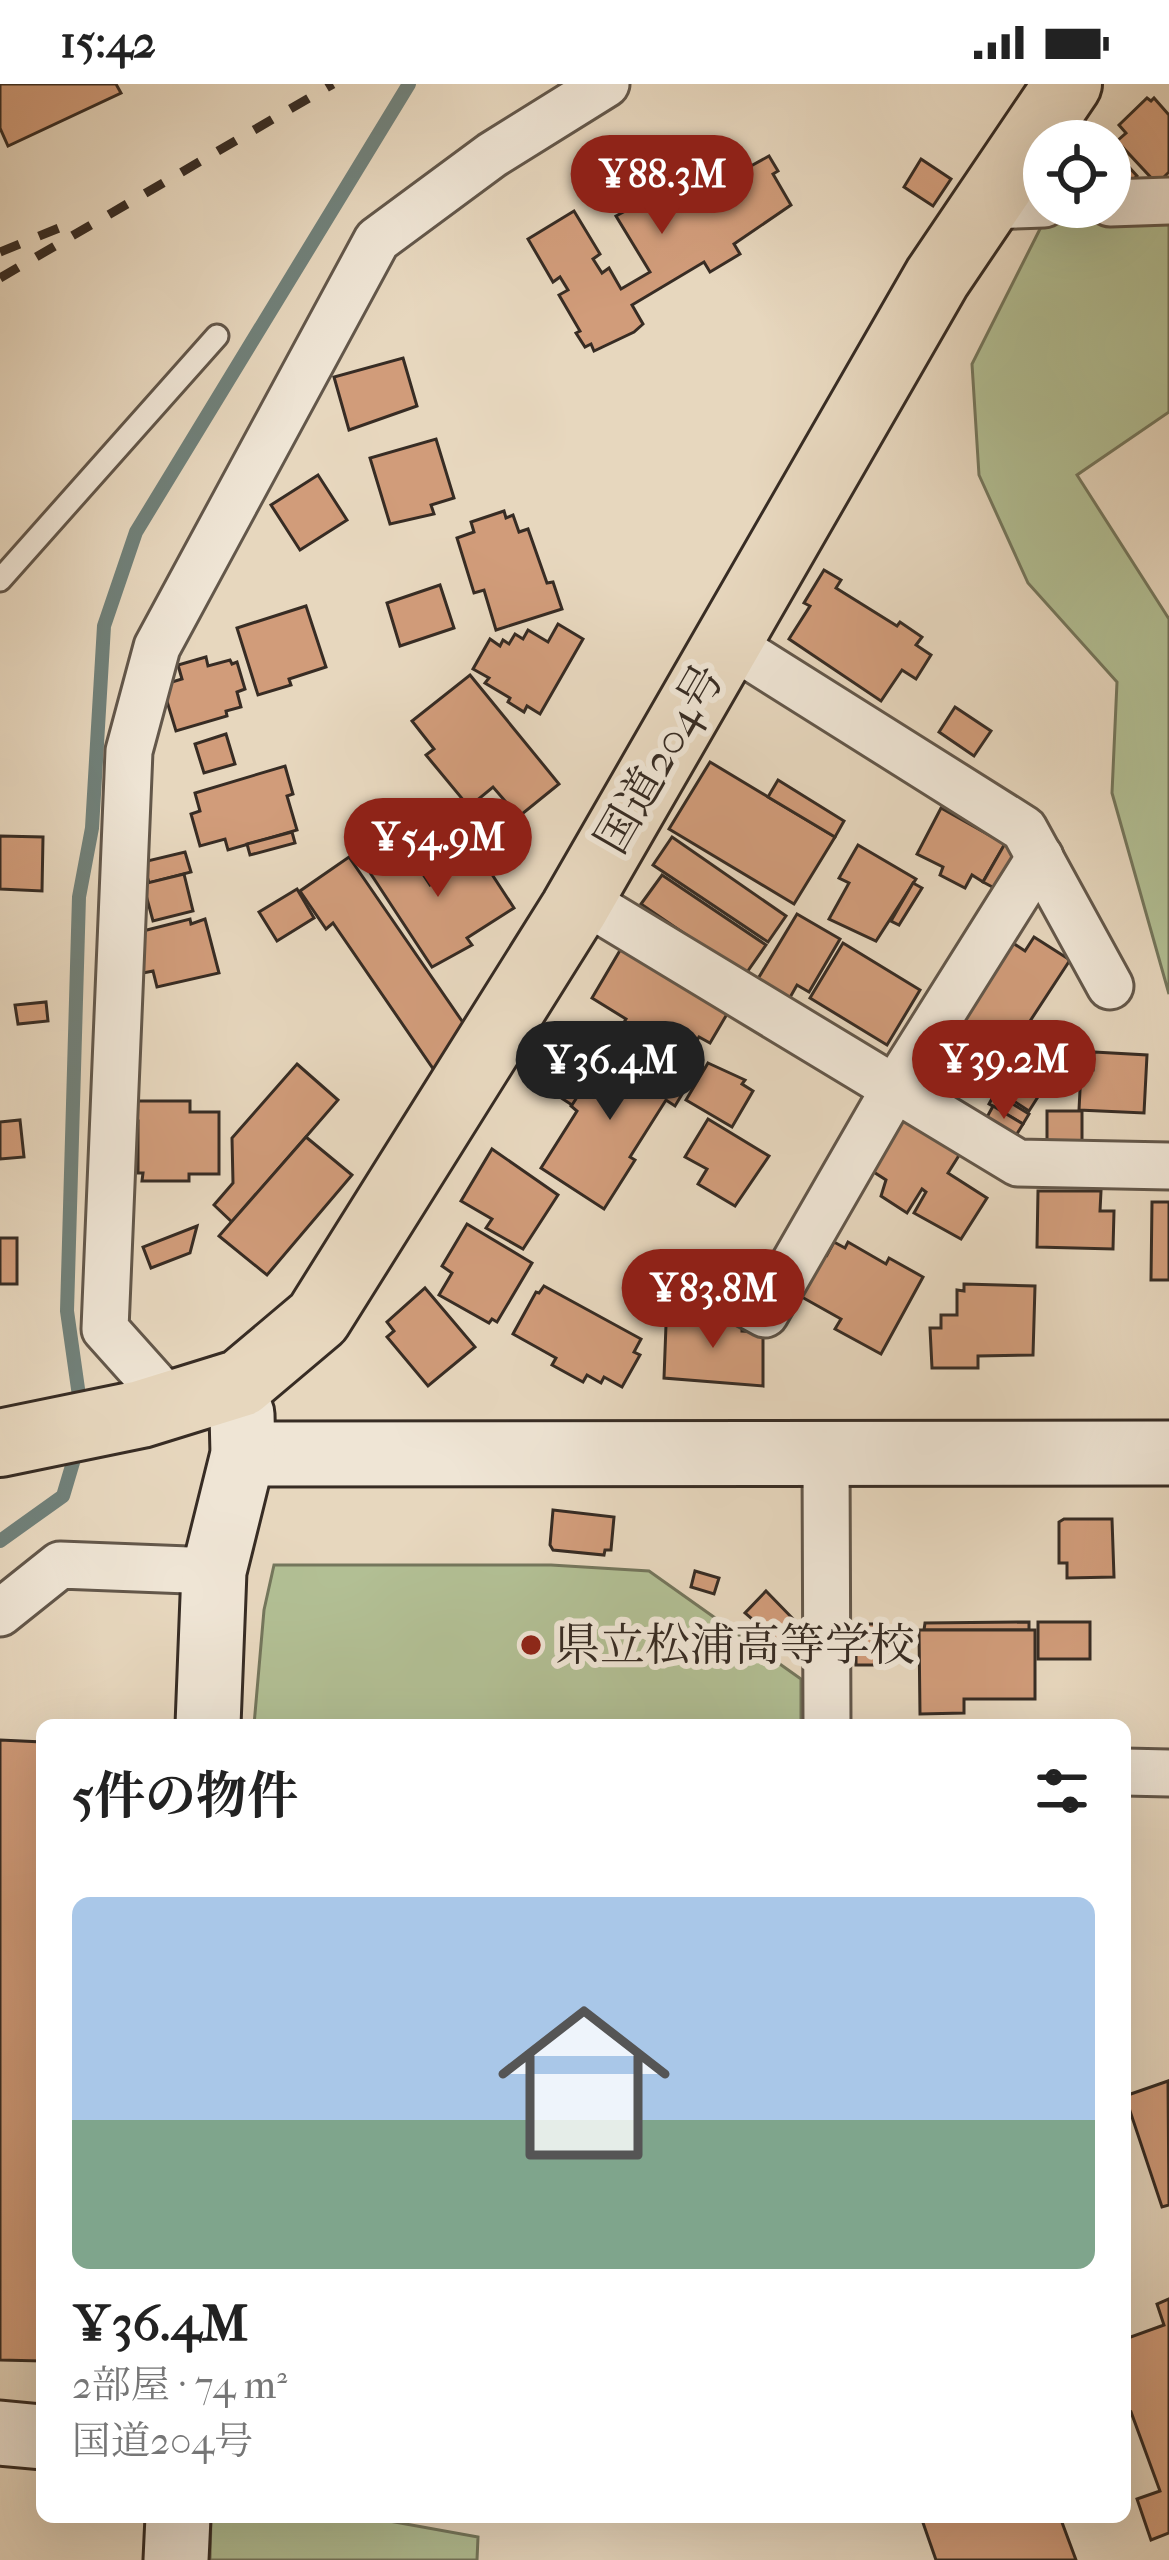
<!DOCTYPE html>
<html lang="ja">
<meta charset="utf-8">
<style>
body{margin:0;font-family:"IM FELL French Canon","Noto Serif JP",serif;background:#f6f6f6;color:#222;height:100vh;display:flex;flex-direction:column;font-size:45px;white-space:nowrap}
*{box-sizing:border-box;margin:0}
p{font-size:39px;color:#767676}
.icon{flex:none;width:66px;height:66px;fill:none;stroke:currentColor;stroke-width:2;stroke-linecap:round;stroke-linejoin:round}
.map{position:relative;flex:1;overflow:hidden}
.details{position:absolute;left:36px;top:1635px;width:1095px;height:804px;display:flex;flex-direction:column;background:#fff;border-radius:18px;box-shadow:0 12px 48px #0002}
.details>*{flex:none}
.tools{position:absolute;left:1023px;top:36px;display:grid;gap:24px}
.tools a{display:grid;place-items:center;width:108px;height:108px;border-radius:50%;background:#fff;box-shadow:0 12px 48px #0002;font-size:60px}
.price{position:absolute;translate:-50% -102px;padding:0 27px;border-radius:42px;background:#8f2418;color:#fff;font-size:39px;line-height:78px;filter:drop-shadow(0 3px 6px #0008)}
.price::after{content:'';position:absolute;left:50%;top:72px;width:36px;height:27px;margin-left:-18px;background:inherit;clip-path:polygon(0 0,100% 0,50% 100%)}
.price.current{background:#222;color:#fff}
ul{padding:0;list-style:none}
li{display:grid;align-content:center;gap:24px;height:636px;padding:0 36px}
li span{display:grid;place-items:center;height:372px;border-radius:18px;color:#555}
li>.icon{margin-inline-start:auto}
span .icon{width:216px;height:216px;fill:#fffc;stroke-width:1}
li b{font-size:51px}
h2{display:flex;justify-content:space-between;align-items:center;height:144px;padding:0 36px;font-size:51px}
.status{display:flex;justify-content:space-between;align-items:center;height:84px;padding:0 60px;background:#fff;direction:ltr}
.status svg{height:33px;fill:currentColor}
.map>svg:first-child{display:block}
</style>
<div class="status"><b>15:42</b><svg viewBox="0 0 49 12"><path d="M0 12V9h3v3zM5 12V6h3v6zM10 12V3h3v9zM15 12V0h3v12zM26 1h20v11H26zM47 4h2v5h-2z"/></svg></div>
<div class="map">
<svg width="1169" height="2476" viewBox="0 0 1169 2476">
<rect width="100%" height="100%" fill="#e7d7be"/>
<filter id="stains"><feTurbulence type="fractalNoise" baseFrequency=".00167" numOctaves="4"/><feColorMatrix values="0 0 0 0 .2 0 0 0 0 .09 0 0 0 0 .02 0 0 0 .5 -.17"/></filter>
<radialGradient id="worn" r=".72"><stop offset=".6" stop-color="#630" stop-opacity="0"/><stop offset="1" stop-color="#630" stop-opacity=".3"/></radialGradient>
<g fill="#b2bf94" stroke="#74765c" stroke-width="3">
<polygon points="1169,136 1169,328 1077,391 1169,535 1169,910 1112,709 1117,598 1028,499 979,391 972,280 1043,139"/>
<polygon points="274,1481 551,1481 649,1487 801,1595 801,1641 254,1641 264,1526"/>
<polygon points="211,2433 367,2433 478,2453 477,2476 210,2476"/>
</g>
<g fill="none" stroke-linecap="round" stroke-linejoin="round">
<g stroke="#71817a" stroke-width="14">
<polyline points="81,1326 67,1227 79,813 92,744 104,542 136,448 409,0"/>
<polyline points="0,1457 63,1412 77,1365"/>
</g>
</g>
<g fill="#d19c7a" stroke="#372c24" stroke-width="3">
<polygon points="0,0 116,0 121,9 8,62 0,44"/>
<polygon points="1147,14 1151,17 1154,14 1169,31 1169,88 1157,100 1117,57 1126,49 1119,41"/>
<polygon points="699,60 707,73 721,65 724,71 737,62 749,83 769,72 778,87 773,90 791,121 734,160 740,170 710,188 704,178 632,221 643,240 634,248 594,267 591,260 585,263 576,249 580,247 559,211 568,206 560,193 553,198 528,155 574,127 600,170 593,175 602,189 609,184 621,205 650,188 616,132 629,125 626,120 655,104 649,93"/>
<polygon points="1110,62 1137,92 1123,105 1110,107"/>
<polygon points="921,75 951,95 933,122 904,103"/>
<polygon points="403,274 417,322 349,346 334,293"/>
<polygon points="436,355 454,414 431,421 434,430 390,440 370,374"/>
<polygon points="318,391 347,436 300,466 271,421"/>
<polygon points="504,427 506,434 513,431 519,448 528,445 547,499 553,498 562,525 496,546 484,506 474,509 457,454 474,448 471,438"/>
<polygon points="824,486 841,496 836,504 897,542 900,538 922,553 916,561 931,571 916,595 902,586 881,617 789,555 810,522 804,519"/>
<polygon points="440,501 454,544 400,562 387,519"/>
<polygon points="306,522 326,583 289,595 291,601 258,611 237,544"/>
<polygon points="558,540 583,555 540,630 527,622 524,628 508,618 510,614 485,599 489,594 473,585 490,555 500,562 503,556 509,560 515,550 523,555 528,546 548,558"/>
<polygon points="206,573 208,582 230,576 232,580 237,578 245,605 237,608 241,623 226,627 227,632 176,647 162,601 182,595 178,581"/>
<polygon points="470,591 559,700 511,739 499,724 506,718 493,703 469,723 426,671 434,665 412,637"/>
<polygon points="955,623 991,647 974,672 939,648"/>
<polygon points="226,650 235,680 204,689 195,660"/>
<polygon points="710,678 835,753 794,820 669,745"/>
<polygon points="285,682 293,710 287,712 297,746 228,766 225,755 200,762 191,730 200,727 195,709"/>
<polygon points="778,696 844,737 835,753 768,713"/>
<polygon points="941,724 1005,760 983,798 972,791 965,804 940,791 943,783 917,770"/>
<polygon points="292,748 295,759 250,771 247,760"/>
<polygon points="397,751 430,801 478,769 514,824 467,854 472,861 432,883 361,775"/>
<polygon points="0,752 43,753 42,807 0,805"/>
<polygon points="672,753 786,832 768,858 653,781"/>
<polygon points="1007,756 1019,778 1000,807 983,798"/>
<polygon points="858,761 916,795 876,857 829,835 849,799 839,794"/>
<polygon points="185,768 191,788 149,799 143,778"/>
<polygon points="349,773 464,940 434,986 333,839 326,845 300,807"/>
<polygon points="184,790 193,827 153,837 143,800"/>
<polygon points="662,791 766,861 745,891 641,820"/>
<polygon points="913,799 922,804 899,841 891,837"/>
<polygon points="297,805 314,834 277,857 259,828"/>
<polygon points="797,830 840,855 809,908 797,901 788,917 756,898"/>
<polygon points="190,835 191,840 205,835 219,889 157,903 153,887 143,889 138,867 139,848"/>
<polygon points="1034,853 1070,876 1017,957 1055,986 1029,1027 982,996 985,992 946,966 954,953 947,949 1007,855 1025,867"/>
<polygon points="843,859 920,906 887,961 810,914"/>
<polygon points="622,863 730,925 710,959 699,953 685,977 623,940 626,935 592,914"/>
<polygon points="46,918 48,937 18,940 15,921"/>
<polygon points="613,955 687,1002 675,1022 666,1016 630,1073 635,1076 604,1125 541,1084 577,1027 571,1022"/>
<polygon points="1094,968 1147,971 1144,1029 1079,1026 1081,986 1093,986"/>
<polygon points="708,979 745,996 742,1000 753,1007 732,1043 686,1016"/>
<polygon points="297,980 338,1016 232,1138 214,1121 233,1099 232,1054"/>
<polygon points="557,992 581,1007 572,1021 549,1006"/>
<polygon points="995,1009 1029,1030 1023,1040 989,1020"/>
<polygon points="133,1017 190,1017 190,1028 219,1028 219,1090 189,1090 189,1097 142,1097 143,1089 138,1089 138,1037 133,1037"/>
<polygon points="993,1022 1023,1040 1015,1053 986,1035"/>
<polygon points="1047,1027 1082,1027 1082,1058 1047,1057"/>
<polygon points="902,1032 963,1065 948,1089 987,1114 961,1155 914,1129 926,1108 922,1105 907,1129 881,1112 886,1096 869,1085"/>
<polygon points="708,1035 769,1072 735,1122 698,1100 707,1085 685,1073"/>
<polygon points="20,1036 24,1073 0,1075 0,1038"/>
<polygon points="306,1053 352,1091 267,1191 219,1152"/>
<polygon points="492,1065 558,1111 523,1165 486,1144 492,1135 461,1117"/>
<polygon points="1038,1107 1101,1107 1100,1127 1114,1127 1113,1165 1037,1163"/>
<polygon points="1152,1118 1169,1118 1169,1196 1151,1196"/>
<polygon points="467,1140 532,1179 497,1238 492,1235 489,1239 439,1211 452,1189 442,1182"/>
<polygon points="197,1142 190,1169 151,1184 143,1163"/>
<rect x="0" y="1154" width="17" height="46"/>
<polygon points="834,1158 845,1164 848,1158 886,1180 889,1174 923,1193 881,1270 835,1245 841,1235 800,1212 824,1168 827,1171"/>
<polygon points="964,1200 1035,1202 1033,1271 978,1272 978,1284 932,1284 930,1244 941,1244 941,1231 957,1231 957,1206 964,1207"/>
<polygon points="544,1202 641,1255 634,1268 640,1271 622,1303 604,1293 601,1299 587,1291 583,1298 552,1281 556,1274 513,1250 536,1208 539,1209"/>
<polygon points="425,1204 475,1263 428,1302 387,1253 394,1247 387,1238"/>
<polygon points="670,1232 742,1235 742,1247 763,1248 763,1302 664,1294 666,1241 670,1241"/>
<polygon points="553,1426 614,1433 611,1466 605,1466 604,1471 553,1466 550,1461"/>
<polygon points="1064,1435 1112,1435 1114,1493 1067,1494 1067,1479 1059,1479 1059,1438"/>
<polygon points="695,1487 719,1494 714,1510 691,1503"/>
<polygon points="766,1507 798,1540 780,1559 745,1529"/>
<polygon points="1029,1538 1029,1546 924,1546 925,1539"/>
<rect x="1038" y="1538" width="52" height="37"/>
<rect x="856" y="1540" width="29" height="41"/>
<polygon points="919,1546 1035,1546 1035,1615 964,1615 964,1629 920,1630"/>
<polygon points="0,1656 42,1658 42,2277 0,2276"/>
<polygon points="1168,1997 1169,2121 1162,2123 1125,2012"/>
<polygon points="1169,2215 1169,2449 1151,2456 1137,2415 1160,2407 1131,2328 1125,2330 1125,2255 1164,2241 1157,2220"/>
<polygon points="921,2433 1060,2433 1076,2476 936,2476"/>
</g>
<g fill="none" stroke-linecap="round" stroke-linejoin="round">
<defs>
<polyline id="lane" points="0,496 217,252"/>
<g id="street">
<polyline points="1110,119 1169,117"/>
<polyline points="986,122 1044,120"/>
<polyline points="727,558 1024,745 1110,902"/>
<polyline points="580,814 1018,1079 1169,1082"/>
<polyline points="697,1193 765,1230 895,1004 1040,773"/>
<polyline points="173,1321 105,1245 129,667 157,563 377,156 492,71 606,0"/>
<polyline points="826,1371 827,1641"/>
<polyline points="0,1529 60,1481 214,1487"/>
<polyline points="1125,1688 1169,1689"/>
</g>
<g id="secondary">
<polyline points="243,1370 1169,1369"/>
<polyline points="208,1641 214,1487 243,1370 242,1330"/>
<polyline points="0,2349 42,2353"/>
<polyline points="176,2476 178,2433"/>
</g>
<polyline id="highway" points="0,1359 141,1330 241,1299 318,1234 574,825 937,194 1068,0"/>
</defs>
<use href="#lane" stroke="#63574a" stroke-width="27"/>
<use href="#street" stroke="#63574a" stroke-width="51"/>
<use href="#secondary" stroke="#372c24" stroke-width="69"/>
<use href="#highway" stroke="#372c24" stroke-width="72"/>
<use href="#lane" stroke="#efe5d5" stroke-width="21"/>
<use href="#street" stroke="#efe5d5" stroke-width="45"/>
<use href="#secondary" stroke="#efe5d5" stroke-width="63"/>
<use href="#highway" stroke="#e7d7be" stroke-width="66"/>
<g stroke="#372c24" stroke-width="9" stroke-dasharray="21 21" stroke-linecap="butt">
<polyline points="0,168 59,144"/>
<polyline points="0,194 333,0"/>
</g>
</g>
<circle fill="#8f2418" stroke="#efe5d5" stroke-width="4.5" cx="531" cy="1561" r="12"/>
<g text-anchor="middle" dominant-baseline="central" stroke-width="12" stroke-linejoin="round" paint-order="stroke">
<g font-size="45" fill="#372c24" stroke="#efe5d5">
<text transform="translate(660 675) rotate(-60)">国道204号</text>
</g>
<g font-size="45" fill="#372c24" stroke="#efe5d5" text-anchor="start">
<text x="555" y="1561">県立松浦高等学校</text>
</g>
</g>
<rect width="100%" height="100%" filter="url(#stains)"/>
<rect width="100%" height="100%" fill="url(#worn)"/>
</svg>
<div class="tools">
<a><svg class="icon" aria-label="locate" viewBox="0 0 24 24"><circle cx="12" cy="12" r="6"/><path d="M12 2v4M12 18v4M2 12h4M18 12h4"/></svg></a>
</div>
<b class="price" style="left:662px;top:153px">¥88.3M</b>
<b class="price" style="left:438px;top:816px">¥54.9M</b>
<b class="price" style="left:1004px;top:1038px">¥39.2M</b>
<b class="price current" style="left:610px;top:1039px">¥36.4M</b>
<b class="price" style="left:713px;top:1267px">¥83.8M</b>
<section class="details">
<h2>5件の物件<svg class="icon" aria-label="filters" viewBox="0 0 24 24"><path d="M4 7h16M4 17h16"/><circle cx="9" cy="7" r="2"/><circle cx="15" cy="17" r="2"/></svg></h2>
<ul>
<li><span style="background:linear-gradient(#a9c7e8 60%,#7fa58c 0)"><svg class="icon" aria-label="home" viewBox="0 0 24 24"><path d="M3 11l9-7 9 7M6 9v11h12V9"/></svg></span><div><b>¥36.4M</b><p>2部屋 · 74 m²</p><p>国道204号</p></div></li>
</ul>
</section>
</div>
